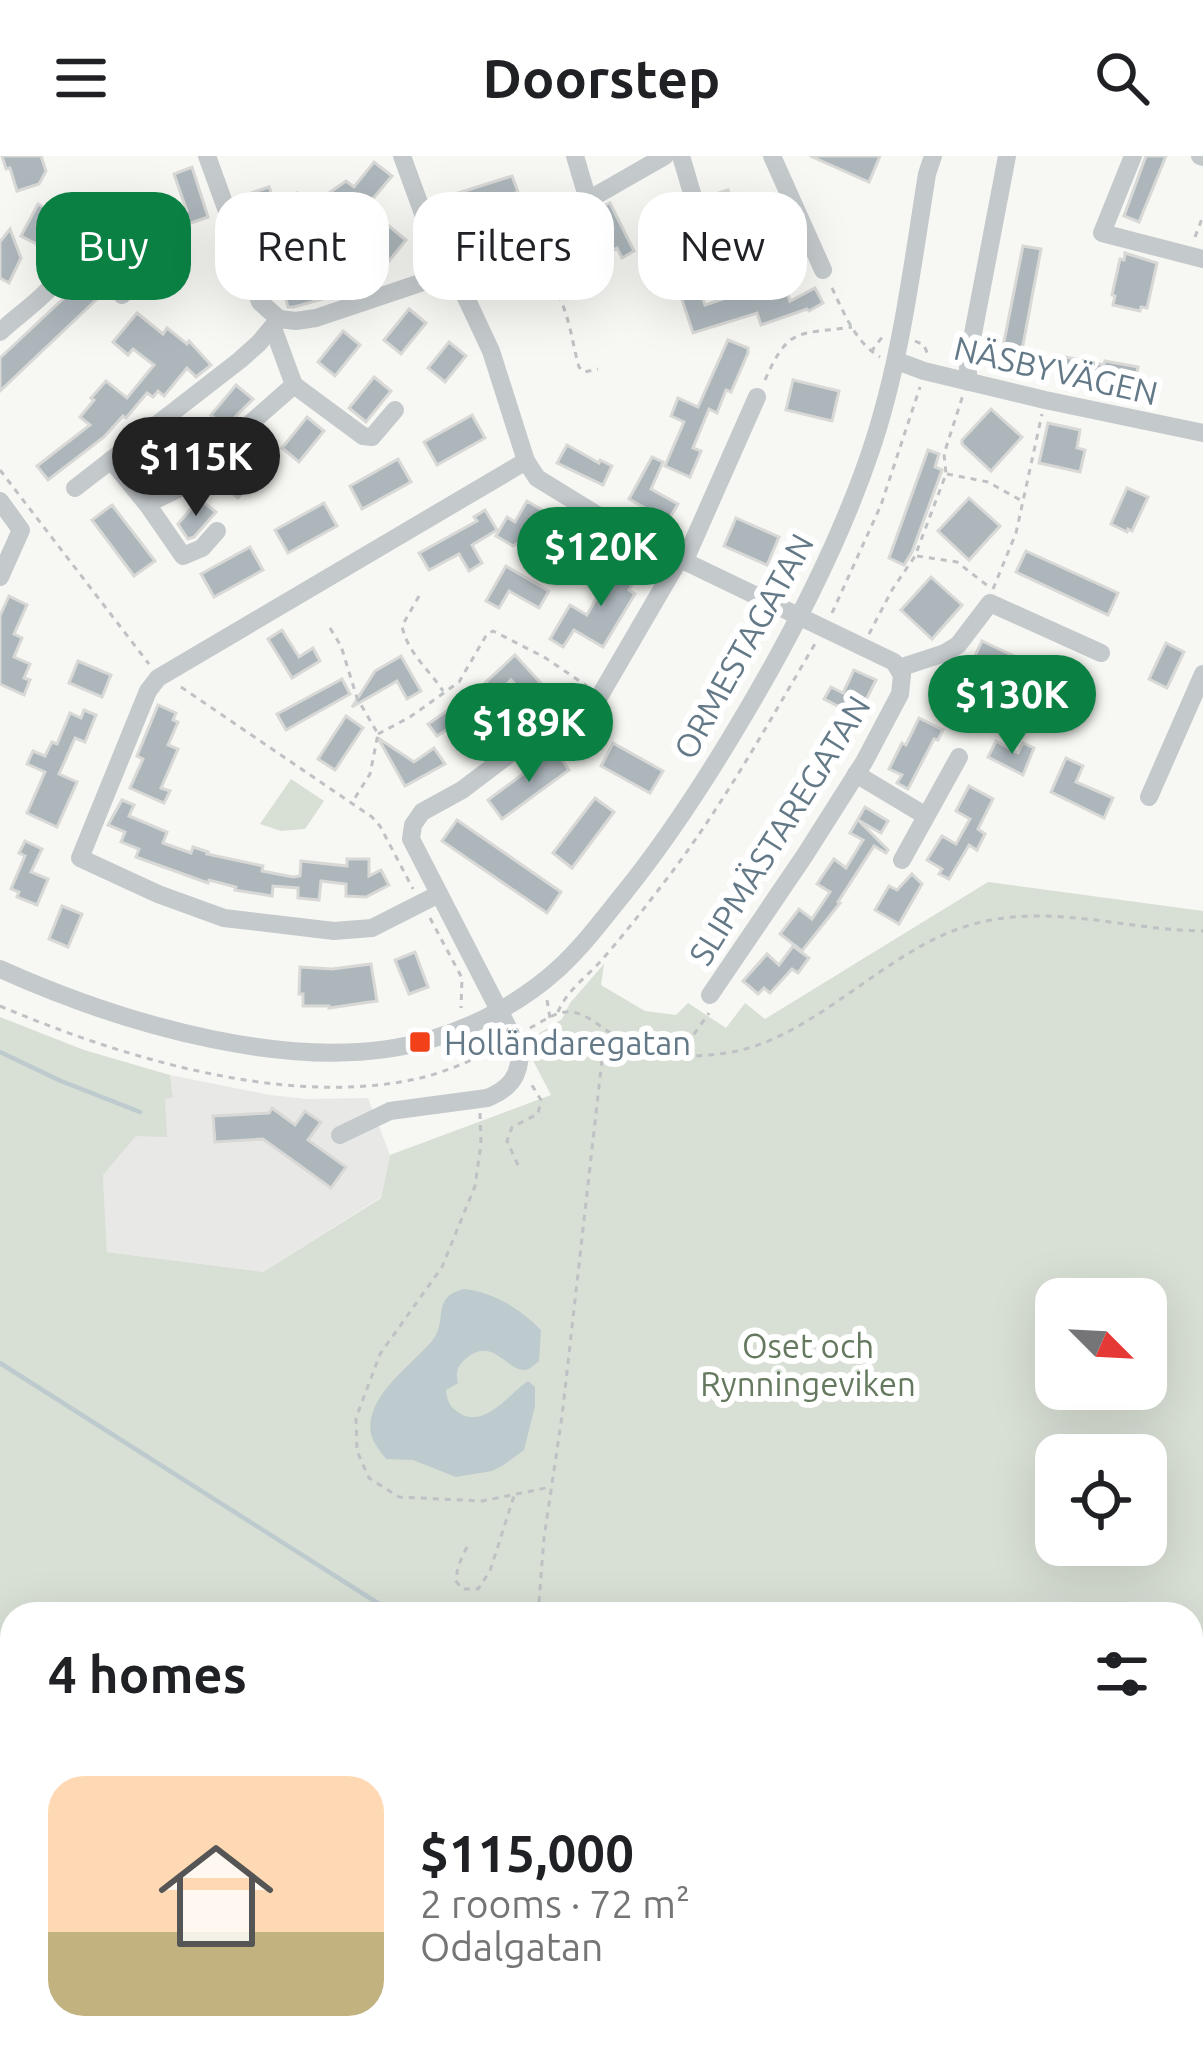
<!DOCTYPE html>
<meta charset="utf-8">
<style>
body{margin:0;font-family:Ubuntu,sans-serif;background:#f6f6f6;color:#202124;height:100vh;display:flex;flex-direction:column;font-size:45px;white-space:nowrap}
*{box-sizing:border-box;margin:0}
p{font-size:39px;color:#757577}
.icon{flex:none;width:66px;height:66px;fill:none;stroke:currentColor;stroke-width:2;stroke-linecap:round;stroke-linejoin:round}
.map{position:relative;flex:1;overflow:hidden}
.drawer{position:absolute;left:0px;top:1446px;width:1203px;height:471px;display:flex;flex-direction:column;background:#fff;border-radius:36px 36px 0 0;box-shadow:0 12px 48px #0002}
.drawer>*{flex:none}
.top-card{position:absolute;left:36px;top:36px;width:1131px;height:108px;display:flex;gap:24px}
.needle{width:78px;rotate:114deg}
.buttons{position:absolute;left:1035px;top:1122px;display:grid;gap:24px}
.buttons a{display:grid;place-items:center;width:132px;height:132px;border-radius:24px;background:#fff;box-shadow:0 12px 48px #0002;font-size:60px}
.price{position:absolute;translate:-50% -102px;padding:0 27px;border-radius:42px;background:#0b8043;color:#fff;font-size:39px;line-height:78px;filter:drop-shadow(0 3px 6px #0008)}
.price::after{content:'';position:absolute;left:50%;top:72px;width:36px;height:27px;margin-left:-18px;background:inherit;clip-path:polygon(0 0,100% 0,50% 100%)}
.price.selected{background:#222;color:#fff}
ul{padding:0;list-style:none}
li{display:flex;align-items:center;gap:36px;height:300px;padding:0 48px}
li span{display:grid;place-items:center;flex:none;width:336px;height:240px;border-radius:36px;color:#555}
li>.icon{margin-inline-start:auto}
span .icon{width:144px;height:144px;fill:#fffc;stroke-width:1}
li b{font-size:51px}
h2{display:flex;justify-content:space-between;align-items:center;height:144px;padding:0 48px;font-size:51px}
.tag{padding:0 42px;border-radius:36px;background:#fff;box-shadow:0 12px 48px #0002;font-size:42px;line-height:108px}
.tag.selected{background:#0b8043;color:#fff}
header{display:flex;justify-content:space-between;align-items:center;height:156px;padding:0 48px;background:#fff;font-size:54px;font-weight:600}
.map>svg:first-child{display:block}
</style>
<header><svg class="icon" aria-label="menu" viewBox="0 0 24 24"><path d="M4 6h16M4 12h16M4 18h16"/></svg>Doorstep<svg class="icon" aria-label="search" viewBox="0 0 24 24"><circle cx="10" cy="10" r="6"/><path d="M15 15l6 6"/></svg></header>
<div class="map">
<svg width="1203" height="1915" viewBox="0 0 1203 1915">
<rect width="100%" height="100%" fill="#f7f7f3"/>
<polygon fill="#e8e8e7" points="170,919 270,939 307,943 368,942 390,999 381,1041 263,1116 107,1096 103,1019 165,942 173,940"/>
<g fill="#d8dfd4" fill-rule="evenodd">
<polygon points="291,623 324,645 305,673 281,675 260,668"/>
<path d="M988,726L1203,755V1915H0V861L84,894L170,919L173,941L165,943L167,981L136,980L103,1019L107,1096L263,1116L381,1042L390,999L551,939L524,887L562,863L570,847L604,808L601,829L645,855L676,859L688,847L726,872L745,847L765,863ZM1056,1143H1146V1233H1056ZM1056,1299H1146V1389H1056ZM12,1458H1191V1905H12Z"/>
</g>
<path fill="#bdcace" d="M464,1133C493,1136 521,1153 541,1174L539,1205C534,1209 529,1215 522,1214C506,1212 492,1182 468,1201C458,1208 455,1216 458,1227L446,1234C447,1245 450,1252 461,1258C485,1272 510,1237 528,1225L535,1231V1250L524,1294L502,1310L492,1315L456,1321L413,1304L386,1303C381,1296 373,1287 371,1278C364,1241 412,1209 432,1185C449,1165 430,1141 464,1133Z"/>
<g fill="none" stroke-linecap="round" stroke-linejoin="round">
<g stroke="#bdcace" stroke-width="4.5">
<polyline points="0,896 61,925 140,956"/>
<polyline points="0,1207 395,1458"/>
<polyline points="1082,1914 1084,1915"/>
</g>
</g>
<g fill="#acb6bb" stroke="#d8d8d6" stroke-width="3">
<polygon points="2,0 41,0 46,15 39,28 17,35 10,12 6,13"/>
<polygon points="810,0 880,0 869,26"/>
<polygon points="1146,0 1166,0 1139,66 1124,60"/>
<polygon points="374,6 392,20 355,64 359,68 334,98 317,84 338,58 326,39 346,25 354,31"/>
<polygon points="192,11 208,61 188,68 184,56 187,55 174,18"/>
<polygon points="512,20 518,36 480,51 481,54 445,67 436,44"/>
<polygon points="269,31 274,44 297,37 301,51 275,59 277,65 261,71 258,62 253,63 245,39"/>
<polygon points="728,34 739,64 717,72 707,41"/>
<polygon points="610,47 634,95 622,102 617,92 614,94 598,66 574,74 571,65"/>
<polygon points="38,48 89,75 94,63 156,91 146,113 66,76 54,97 21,80"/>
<polygon points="389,70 406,84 381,115 364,101"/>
<polygon points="10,73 21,102 9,127 0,122 0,86"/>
<polygon points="289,84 306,98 281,129 264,115"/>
<polygon points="696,89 703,91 706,98 672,114 675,121 659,128 651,109"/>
<polygon points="1023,90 1041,93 1019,210 1000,206"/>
<polygon points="1125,97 1157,107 1147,152 1141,151 1140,155 1113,149 1115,140 1112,139 1120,103 1124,104"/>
<polygon points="366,118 369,130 294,151 288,151 285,140"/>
<polygon points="81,126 98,142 0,235 0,202"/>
<polygon points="767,128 771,142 787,136 790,145 815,132 823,147 809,155 807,153 761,169 757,157 693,177 681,141 700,134 705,149"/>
<polygon points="409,153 426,167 401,198 384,184"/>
<polygon points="137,157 163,178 167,172 187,188 189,185 211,209 196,221 187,212 164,240 158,235 153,241 147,237 126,262 123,260 104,281 48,324 37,310 90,269 80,261 94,244 91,242 106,225 127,242 154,209 133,193 128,199 113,186"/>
<polygon points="343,175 360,189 335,220 318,206"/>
<polygon points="728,184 748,192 748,197 731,236 726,234 717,257 709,253 693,292 701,295 690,321 665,310 684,266 671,260 678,242 698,251"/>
<polygon points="449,186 466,200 445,226 428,212"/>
<polygon points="1065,201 1104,209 1105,205 1138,211 1134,230 1102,224 1101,228 1061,220"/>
<polygon points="374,221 391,235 366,266 349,252"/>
<polygon points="793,224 839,235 832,265 786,254"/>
<polygon points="236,229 253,243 225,271 211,259"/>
<polygon points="991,253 1022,281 991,315 962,288 962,284"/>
<polygon points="472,259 485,282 437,309 424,286"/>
<polygon points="307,261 324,275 299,306 282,292"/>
<polygon points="189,265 206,279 181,310 164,296"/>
<polygon points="1048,267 1080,274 1077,292 1085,294 1080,316 1039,307"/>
<polygon points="567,289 599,307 600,304 612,310 603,329 557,307"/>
<polygon points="928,294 939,298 935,311 942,314 912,396 904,409 889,402"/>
<polygon points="246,298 263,311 238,342 221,328"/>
<polygon points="652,301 663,306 651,333 678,348 668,365 629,343"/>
<polygon points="398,303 411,326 362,353 350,330"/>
<polygon points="1127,332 1148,341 1132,375 1128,373 1127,376 1111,368"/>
<polygon points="969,342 1000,370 969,404 938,375"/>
<polygon points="199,343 216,356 194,381 188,383 178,368"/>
<polygon points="527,345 586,380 576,397 533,371 527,382 513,390 496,380 507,361 515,366"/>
<polygon points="324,347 337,370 288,397 275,374"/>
<polygon points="112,349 155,405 134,420 92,364"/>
<polygon points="485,354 497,374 472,389 482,407 469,415 459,398 429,414 419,397 477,365 474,361"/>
<polygon points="736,362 779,381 767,409 724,390"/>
<polygon points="250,391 263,414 214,441 201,418"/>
<polygon points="1026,395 1118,437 1108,459 1016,416"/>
<polygon points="625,402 641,411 629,434 635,438 603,491 574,474 563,491 550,483 570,449 587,459 608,422 612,425"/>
<polygon points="506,410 549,435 539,452 509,435 499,452 486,445"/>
<polygon points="931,421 962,449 932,483 901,454"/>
<polygon points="9,440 27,449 14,478 22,482 14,501 30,508 24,522 30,524 24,539 0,528 0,460"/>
<polygon points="282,474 299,501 313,492 320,505 292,522 268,483"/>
<polygon points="982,485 1074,528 1064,548 972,506"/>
<polygon points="1166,487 1184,496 1167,532 1149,523"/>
<polygon points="515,499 549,536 534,549 511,524 496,538 486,526"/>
<polygon points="401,500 421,535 407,543 397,525 352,551 375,515"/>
<polygon points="78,505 111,519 102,541 69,527"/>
<polygon points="854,514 876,524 865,546 855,541 848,555 824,543 831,531 843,537"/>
<polygon points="342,523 350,538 286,574 277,558"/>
<polygon points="461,545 476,567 496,549 513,568 473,597 454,569 437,580 428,568"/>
<polygon points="158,549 176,557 173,564 178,566 168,589 178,593 161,632 170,635 164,647 130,632 143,603 137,600"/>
<polygon points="84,554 96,559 85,586 75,582 59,618 77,626 57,671 27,657 45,616 27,608 33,595 45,600 52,586 57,588 70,557 81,562"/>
<polygon points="346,560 363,572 335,614 318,603"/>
<polygon points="919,562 943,574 938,584 934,583 908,633 897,627 902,619 889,613 902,587 906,589"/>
<polygon points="378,582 414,606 434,592 445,608 405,630"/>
<polygon points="996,585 1018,597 1023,587 1034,592 1023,619 988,601"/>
<polygon points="613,587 663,615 650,637 601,610"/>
<polygon points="555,594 569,614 502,663 488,644"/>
<polygon points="1066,602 1083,610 1076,626 1113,642 1104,662 1051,636"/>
<polygon points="969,630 993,643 978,673 985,678 977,694 969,689 949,723 939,718 942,713 927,704 942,680 956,688 970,663 956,655"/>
<polygon points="595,642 614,656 572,712 553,697"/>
<polygon points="122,644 134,649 129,660 167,676 163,687 191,697 193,691 208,696 207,698 263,710 262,715 293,721 300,720 301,705 347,710 347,703 369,703 369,720 381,714 389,729 366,741 346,740 346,728 321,725 319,744 298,742 298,732 273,730 272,740 235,734 236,731 209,724 208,727 136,701 139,693 121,686 125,676 108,669"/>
<polygon points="865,651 888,665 881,677 858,664 888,694 886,697 874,690 838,746 840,747 802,795 780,778 799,753 812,763 830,736 817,728 834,703 846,712 863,684 850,677"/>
<polygon points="457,664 561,736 547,757 442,685"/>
<polygon points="25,685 42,693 31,716 48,723 37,749 17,741 19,736 11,733 25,700 19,697"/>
<polygon points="912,718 922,728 899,768 875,754 889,730 897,734"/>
<polygon points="62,750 82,758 68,791 49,783"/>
<polygon points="793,790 809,802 798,817 792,813 770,837 764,832 758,838 743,825 767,798 779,809"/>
<polygon points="415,796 428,831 409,838 395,804"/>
<polygon points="371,808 377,845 329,852 329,850 303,850 303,838 299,838 300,811 332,813"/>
<polygon points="272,952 295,969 305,955 321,966 308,984 346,1011 331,1032 263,983 215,986 213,960 269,957"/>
</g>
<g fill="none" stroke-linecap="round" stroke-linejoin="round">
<g stroke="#bfc2c4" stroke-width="3" stroke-dasharray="6 6" stroke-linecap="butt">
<polyline points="1195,81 1203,60"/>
<path d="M526,88C534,106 548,120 557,137C570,160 572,187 579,211L584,216L598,213"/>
<path d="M832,132C844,157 855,186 880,201"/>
<polyline points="915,185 924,189 928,199"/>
<polyline points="871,196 883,180"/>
<path d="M765,224C789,170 797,179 852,171"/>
<polyline points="0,314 149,508"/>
<polyline points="947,318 988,326 1022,345"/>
<polyline points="917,400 957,406 988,430"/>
<polyline points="993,433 1016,377 1042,258"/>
<path d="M419,440L402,470C408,498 428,512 443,535"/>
<polyline points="832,457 881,349 920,231"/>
<polyline points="330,472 341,490 357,542 378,578 370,618 353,645"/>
<polyline points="869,478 892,434 915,400 946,318 944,298 963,239"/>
<polyline points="181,531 372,661 380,670 413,733"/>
<polyline points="378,578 410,561 459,526 487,478 493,475 544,501 587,530"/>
<polyline points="430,762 462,822 461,852"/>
<polyline points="547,844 550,862"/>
<path d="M0,850C118,900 277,949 406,925C440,919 471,905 501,890"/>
<path d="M558,856C566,836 585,822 599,807C624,779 646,750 669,720C725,646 769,566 816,486"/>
<path d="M530,872C542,866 557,854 572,856C587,858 599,870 612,878C647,900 686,903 726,897C806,886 875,806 950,776C1037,741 1116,774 1203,775"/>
<polyline points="680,898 709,857"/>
<polyline points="480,957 481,988 475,1030 442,1111 380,1198 356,1262 357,1295 369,1322 399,1341 482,1345 551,1331"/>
<polyline points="518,1009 507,985 512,971 538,958 541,944 530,926"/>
<polyline points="467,1391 458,1410 456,1425 462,1433 478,1433 490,1415 514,1340"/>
<polyline points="538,1458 544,1382 562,1260 603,895 609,879"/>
<polyline points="208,1915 215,1905"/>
</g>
<g stroke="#c4c9cc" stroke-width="18">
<polyline points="207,0 260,146 279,163"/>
<polyline points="402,0 437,96 453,114 491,195 526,305 537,322 651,392 682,404 894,506 902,519 900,538 864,606 805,699 710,839"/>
<polyline points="575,0 588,44"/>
<polyline points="681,0 704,78"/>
<polyline points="772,0 823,114"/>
<polyline points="1133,0 1102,77 1203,103"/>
<polyline points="1200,0 1203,1"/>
<polyline points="273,172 294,229 363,280 372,281 395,254"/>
<path d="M0,176C15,162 31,151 45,137C80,104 91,97 122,139"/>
<polyline points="897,205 924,215 1045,244 1203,277"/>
<polyline points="968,226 968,204 1007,0"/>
<polyline points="111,304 147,348 186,329 212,301 294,229"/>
<polyline points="75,332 240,204 259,187 279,163 296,165 316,162 438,121 453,114 496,78 588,44 665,0"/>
<polyline points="0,345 21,374 0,421"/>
<polyline points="147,348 183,400 202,392 217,375"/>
<polyline points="899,512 945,497 958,489 990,447 1101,497"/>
<polyline points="856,618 926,660"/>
<polyline points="1149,641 1203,518"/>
<polyline points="902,704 959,601"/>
<polyline points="439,738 372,772 334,775 224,762 158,738 80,702 148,535 158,522 526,305"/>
<path d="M0,813C120,867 303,923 432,883C477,870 524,844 558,813C583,790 603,763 624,737C670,680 709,619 746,556C795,473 840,386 871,294C901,205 912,111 927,18L933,0"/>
<path d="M340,979L390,955L487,942C510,933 520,920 520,895L411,683L413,669L422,656L462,634L540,575L595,548L676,409L688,397L757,241"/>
</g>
</g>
<rect fill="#f24118" stroke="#fff" stroke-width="4.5" x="408" y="874" width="24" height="24" rx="6"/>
<g text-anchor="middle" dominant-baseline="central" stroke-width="12" stroke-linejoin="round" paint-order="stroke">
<g font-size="33" fill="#637987" stroke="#fff">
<text transform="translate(1056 214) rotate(13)">NÄSBYVÄGEN</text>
<text transform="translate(743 490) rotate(-61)">ORMESTAGATAN</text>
<text transform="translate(779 674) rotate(-58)">SLIPMÄSTAREGATAN</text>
</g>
<g font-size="33" fill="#637987" stroke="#fff" text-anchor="start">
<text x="444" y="886">Holländaregatan</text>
</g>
<g font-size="33" fill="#65795f" stroke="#fff">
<text x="808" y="1189">Oset och<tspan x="808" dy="38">Rynningeviken</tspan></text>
</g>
</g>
</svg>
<div class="buttons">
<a><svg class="needle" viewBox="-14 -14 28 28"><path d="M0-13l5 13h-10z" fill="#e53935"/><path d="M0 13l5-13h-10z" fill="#757577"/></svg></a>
<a><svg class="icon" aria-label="locate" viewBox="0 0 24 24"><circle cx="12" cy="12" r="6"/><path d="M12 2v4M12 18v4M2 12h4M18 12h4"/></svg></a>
</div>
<b class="price selected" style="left:196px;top:363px">$115K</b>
<b class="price" style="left:601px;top:453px">$120K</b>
<b class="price" style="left:1012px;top:601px">$130K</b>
<b class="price" style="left:529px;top:629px">$189K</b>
<div class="top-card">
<a class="tag selected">Buy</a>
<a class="tag">Rent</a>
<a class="tag">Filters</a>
<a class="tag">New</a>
</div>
<section class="drawer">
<h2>4 homes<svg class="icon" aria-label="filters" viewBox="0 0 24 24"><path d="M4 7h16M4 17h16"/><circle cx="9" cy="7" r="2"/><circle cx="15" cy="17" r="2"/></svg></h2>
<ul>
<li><span style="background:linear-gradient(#ffd9b3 65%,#c2b280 0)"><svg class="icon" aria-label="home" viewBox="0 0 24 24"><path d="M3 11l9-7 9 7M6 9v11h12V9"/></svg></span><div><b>$115,000</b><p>2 rooms · 72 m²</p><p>Odalgatan</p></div></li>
</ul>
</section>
</div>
